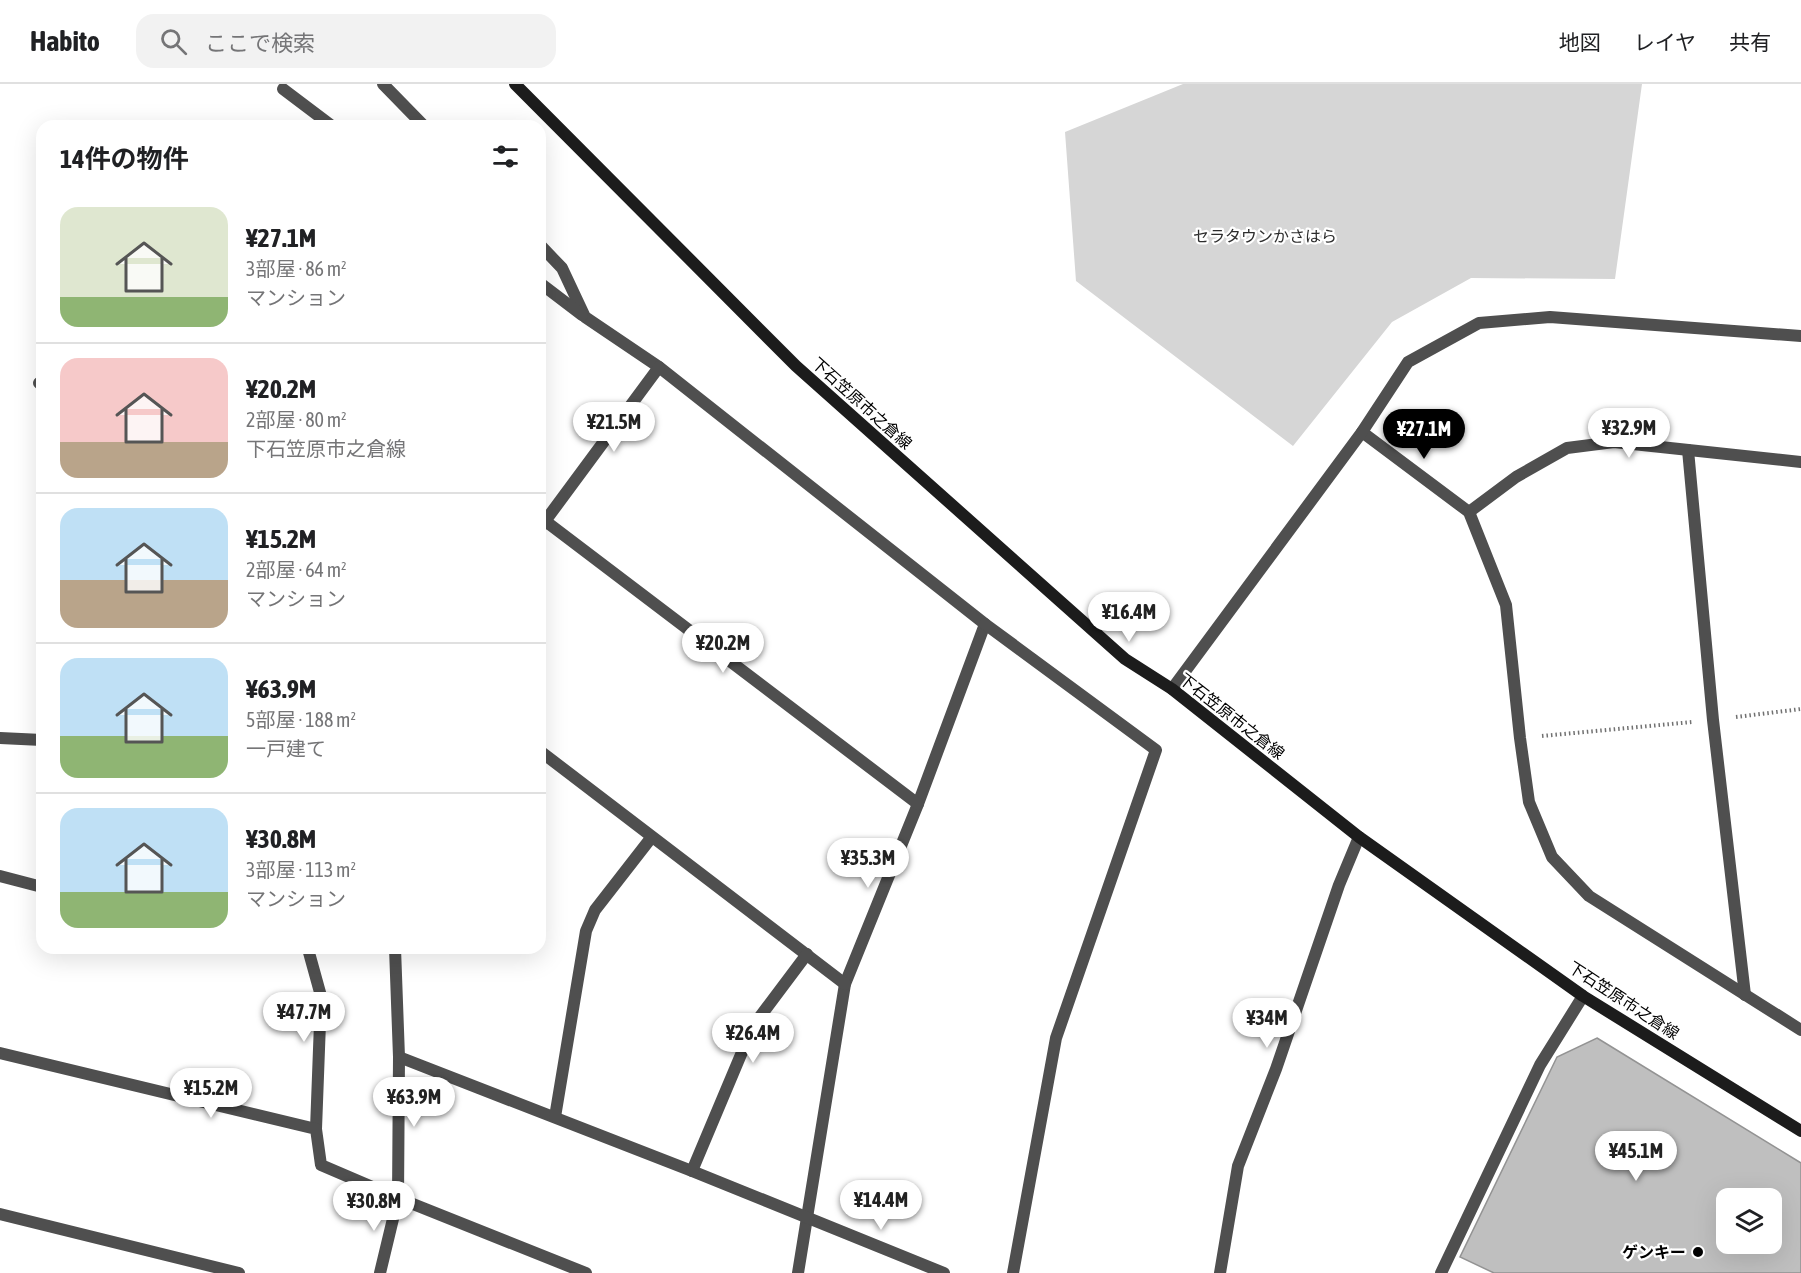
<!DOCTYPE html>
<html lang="ja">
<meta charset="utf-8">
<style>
body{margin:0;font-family:"Asap Condensed","Noto Sans JP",sans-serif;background:#f2f2f2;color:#202124;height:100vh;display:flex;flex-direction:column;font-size:22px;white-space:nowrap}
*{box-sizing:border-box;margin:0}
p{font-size:20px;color:#757577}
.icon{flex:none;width:33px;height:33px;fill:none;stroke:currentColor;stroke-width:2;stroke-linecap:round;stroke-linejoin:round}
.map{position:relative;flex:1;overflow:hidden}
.details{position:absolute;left:36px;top:36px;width:510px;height:834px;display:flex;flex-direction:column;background:#fff;border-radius:18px;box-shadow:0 6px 24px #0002}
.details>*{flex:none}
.controls{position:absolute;left:1716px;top:1104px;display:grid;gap:12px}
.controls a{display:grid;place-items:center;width:66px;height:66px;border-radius:12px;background:#fff;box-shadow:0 6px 24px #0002;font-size:30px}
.price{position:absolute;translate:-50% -51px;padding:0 14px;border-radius:21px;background:#fff;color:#222;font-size:20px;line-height:39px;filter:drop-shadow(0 2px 3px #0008)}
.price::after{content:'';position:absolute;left:50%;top:36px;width:18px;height:14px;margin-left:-9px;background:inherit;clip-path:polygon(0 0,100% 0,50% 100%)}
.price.active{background:#000;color:#fff}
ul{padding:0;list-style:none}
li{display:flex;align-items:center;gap:18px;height:150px;padding:0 24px}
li+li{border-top:2px solid #e0e0e0}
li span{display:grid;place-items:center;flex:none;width:168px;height:120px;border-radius:18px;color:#555}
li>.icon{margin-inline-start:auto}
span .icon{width:72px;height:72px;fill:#fffc;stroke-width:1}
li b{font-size:26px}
h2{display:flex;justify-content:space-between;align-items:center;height:72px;padding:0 24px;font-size:26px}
header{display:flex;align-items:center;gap:36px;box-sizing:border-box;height:84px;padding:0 30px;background:#fff;border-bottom:2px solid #e0e0e0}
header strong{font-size:28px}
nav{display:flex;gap:33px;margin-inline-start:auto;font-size:21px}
.search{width:420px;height:54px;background:#f2f2f2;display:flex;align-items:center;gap:15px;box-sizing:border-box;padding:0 21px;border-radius:18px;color:#757577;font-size:22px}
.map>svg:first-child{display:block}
</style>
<header>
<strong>Habito</strong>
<div class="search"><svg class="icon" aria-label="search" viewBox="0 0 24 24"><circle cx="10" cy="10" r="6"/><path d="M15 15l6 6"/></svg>ここで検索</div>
<nav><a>地図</a><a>レイヤ</a><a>共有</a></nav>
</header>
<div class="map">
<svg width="1801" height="1189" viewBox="0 0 1801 1189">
<rect width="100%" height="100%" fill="#fff"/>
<polygon fill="#d6d6d6" points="1183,0 1642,0 1615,195 1471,194 1392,238 1293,362 1076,197 1065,48"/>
<path fill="#bfbfbf" stroke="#939393" stroke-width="1.5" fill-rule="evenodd" d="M1597,954L1801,1079V1189H1494L1460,1173L1557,973ZM1726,1114H1772V1160H1726Z"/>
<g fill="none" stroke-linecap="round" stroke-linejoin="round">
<g stroke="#717171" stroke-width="4" stroke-dasharray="1.5 3" stroke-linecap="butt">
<polyline points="1736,633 1801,625"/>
<polyline points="1542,652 1692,638"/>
</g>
<g stroke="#4f4f4f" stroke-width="12">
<polyline points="383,0 424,42"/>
<polyline points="283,5 332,42"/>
<polyline points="540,161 562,184 585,233 659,283 985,540 918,720 845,900 798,1189"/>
<polyline points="540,199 582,231"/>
<polyline points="39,299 42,301"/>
<polyline points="1362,348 1469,428 1506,521 1520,654 1529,718 1552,773 1589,812 1801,946"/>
<polyline points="1688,366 1713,636 1745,911"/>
<polyline points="1469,428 1516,393 1567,364 1614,358 1801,378"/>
<polyline points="540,433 918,720"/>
<polyline points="540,444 659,283"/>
<polyline points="985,540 1156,666 1056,954 1013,1189"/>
<polyline points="0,654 42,656"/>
<polyline points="540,667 845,900"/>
<polyline points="0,792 42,803"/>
<polyline points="305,864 308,865 321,912 316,1045"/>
<polyline points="395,864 399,973 398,1114"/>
<polyline points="0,969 316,1045 321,1081 398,1114 586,1189"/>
<polyline points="399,973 692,1087 944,1189"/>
<polyline points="555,1033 586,847 595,826 651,754"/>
<polyline points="692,1087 753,942 807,870"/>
<polyline points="0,1130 239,1189"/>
<polyline points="1220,1189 1238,1082 1276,985 1339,801 1359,753"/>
<polyline points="1441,1189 1540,981 1583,912"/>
</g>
<g stroke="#4f4f4f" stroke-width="12">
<polyline points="1172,605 1362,348 1408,278 1479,239 1550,233 1801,252"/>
<polyline points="380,1189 398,1114"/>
</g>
<polyline stroke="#1c1c1c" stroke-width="12" points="515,0 796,282 1125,575 1172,605 1359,753 1583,912 1801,1047"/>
</g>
<circle fill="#000" stroke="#fff" stroke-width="2" cx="1698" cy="1168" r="6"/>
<g text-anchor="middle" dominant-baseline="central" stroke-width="4.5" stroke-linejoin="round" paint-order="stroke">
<g font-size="16" fill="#2d2d2d" stroke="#fff">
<text x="1265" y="152">セラタウンかさはら</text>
</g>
<g font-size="16" fill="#000" stroke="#fff">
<text transform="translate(862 319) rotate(42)">下石笠原市之倉線</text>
<text transform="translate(1232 632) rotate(38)">下石笠原市之倉線</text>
<text transform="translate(1624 916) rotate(33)">下石笠原市之倉線</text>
</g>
<g font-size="16" font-weight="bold" fill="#000" stroke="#fff" text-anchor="end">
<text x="1686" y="1168">ゲンキー</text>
</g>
</g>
</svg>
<div class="controls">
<a><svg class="icon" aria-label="layers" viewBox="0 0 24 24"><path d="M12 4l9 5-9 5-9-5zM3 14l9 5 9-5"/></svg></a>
</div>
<b class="price" style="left:614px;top:369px">¥21.5M</b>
<b class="price" style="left:1629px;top:375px">¥32.9M</b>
<b class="price active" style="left:1424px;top:376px">¥27.1M</b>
<b class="price" style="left:1129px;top:559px">¥16.4M</b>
<b class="price" style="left:723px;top:590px">¥20.2M</b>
<b class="price" style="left:868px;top:805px">¥35.3M</b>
<b class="price" style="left:304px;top:959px">¥47.7M</b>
<b class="price" style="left:1267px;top:965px">¥34M</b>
<b class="price" style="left:753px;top:980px">¥26.4M</b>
<b class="price" style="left:211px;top:1035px">¥15.2M</b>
<b class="price" style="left:414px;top:1044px">¥63.9M</b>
<b class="price" style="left:1636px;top:1098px">¥45.1M</b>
<b class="price" style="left:881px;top:1147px">¥14.4M</b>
<b class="price" style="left:374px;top:1148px">¥30.8M</b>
<section class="details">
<h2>14件の物件<svg class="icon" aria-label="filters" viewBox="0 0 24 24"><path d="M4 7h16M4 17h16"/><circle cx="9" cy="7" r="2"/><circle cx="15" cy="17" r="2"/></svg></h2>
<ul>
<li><span style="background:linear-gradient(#dfe7d0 75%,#8fb573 0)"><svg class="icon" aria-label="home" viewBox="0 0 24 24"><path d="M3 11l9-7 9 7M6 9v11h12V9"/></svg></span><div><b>¥27.1M</b><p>3部屋 · 86 m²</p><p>マンション</p></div></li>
<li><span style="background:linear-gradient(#f6c9c9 70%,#b9a48a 0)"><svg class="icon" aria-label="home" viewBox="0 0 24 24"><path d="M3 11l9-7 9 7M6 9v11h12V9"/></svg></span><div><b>¥20.2M</b><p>2部屋 · 80 m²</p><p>下石笠原市之倉線</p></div></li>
<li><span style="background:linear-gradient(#bfe0f5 60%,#b9a48a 0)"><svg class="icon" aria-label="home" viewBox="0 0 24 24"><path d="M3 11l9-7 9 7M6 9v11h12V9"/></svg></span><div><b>¥15.2M</b><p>2部屋 · 64 m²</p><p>マンション</p></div></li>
<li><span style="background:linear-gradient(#bfe0f5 65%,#8fb573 0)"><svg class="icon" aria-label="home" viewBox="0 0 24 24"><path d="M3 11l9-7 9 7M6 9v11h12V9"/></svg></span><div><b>¥63.9M</b><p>5部屋 · 188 m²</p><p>一戸建て</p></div></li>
<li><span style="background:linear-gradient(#bfe0f5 70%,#8fb573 0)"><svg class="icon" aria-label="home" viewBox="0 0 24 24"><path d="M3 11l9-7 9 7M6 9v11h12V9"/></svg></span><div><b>¥30.8M</b><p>3部屋 · 113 m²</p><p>マンション</p></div></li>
</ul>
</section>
</div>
